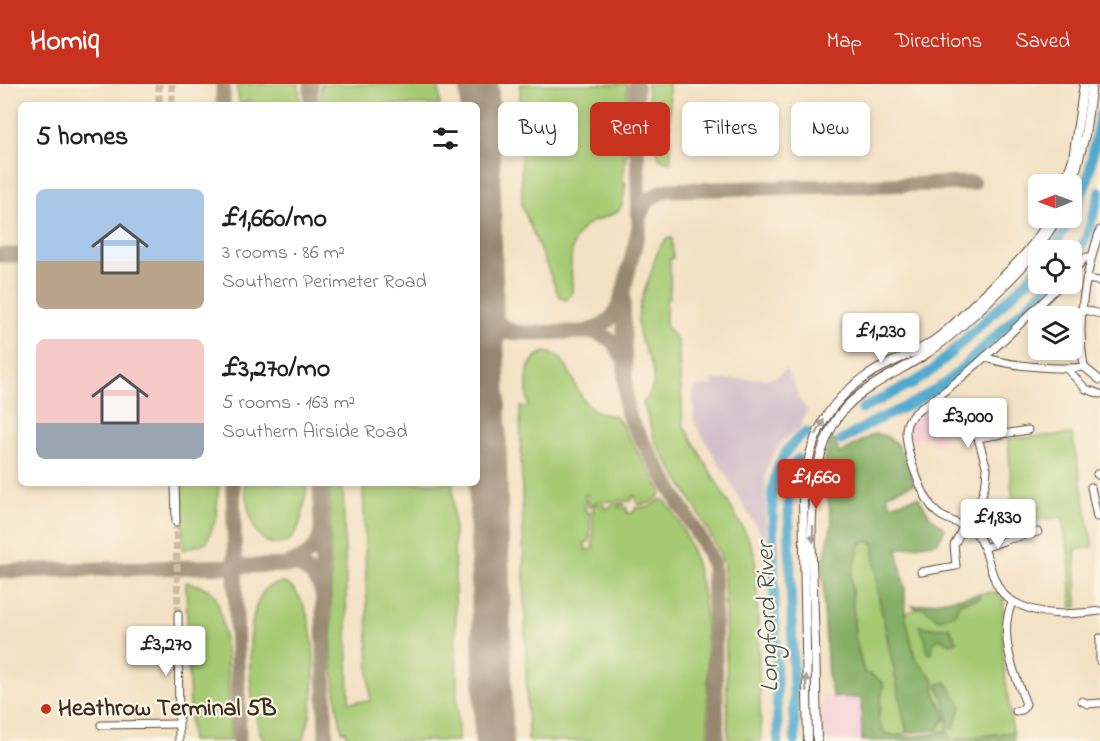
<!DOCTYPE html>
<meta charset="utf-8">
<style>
body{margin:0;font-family:"Indie Flower",sans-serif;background:#f6f6f6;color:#202124;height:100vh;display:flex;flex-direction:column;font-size:22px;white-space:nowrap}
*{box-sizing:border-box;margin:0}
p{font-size:20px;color:#757577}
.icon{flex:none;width:33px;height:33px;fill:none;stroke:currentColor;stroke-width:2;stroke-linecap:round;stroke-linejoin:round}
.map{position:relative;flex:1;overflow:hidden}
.side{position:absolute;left:18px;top:18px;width:462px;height:384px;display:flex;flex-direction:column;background:#fff;border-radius:9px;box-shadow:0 3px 9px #0003}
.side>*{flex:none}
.top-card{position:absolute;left:498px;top:18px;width:512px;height:54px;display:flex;gap:12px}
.needle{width:39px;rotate:269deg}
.buttons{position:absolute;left:1028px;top:90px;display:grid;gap:12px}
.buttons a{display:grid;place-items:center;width:54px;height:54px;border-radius:9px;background:#fff;box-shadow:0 3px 9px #0003;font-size:30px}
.price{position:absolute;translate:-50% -51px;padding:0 14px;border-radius:6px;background:#fff;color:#222;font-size:20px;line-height:39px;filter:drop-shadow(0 2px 3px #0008)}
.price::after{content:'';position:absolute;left:50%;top:36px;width:18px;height:14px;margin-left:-9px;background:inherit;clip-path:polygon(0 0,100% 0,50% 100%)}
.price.on{background:#c8321e;color:#fff}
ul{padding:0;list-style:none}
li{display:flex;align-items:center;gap:18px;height:150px;padding:0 18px}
li span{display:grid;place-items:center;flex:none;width:168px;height:120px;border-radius:9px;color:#555}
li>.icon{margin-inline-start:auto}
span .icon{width:72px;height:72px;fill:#fffc;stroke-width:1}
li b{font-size:26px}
h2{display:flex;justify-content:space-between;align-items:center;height:72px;padding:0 18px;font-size:26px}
.tag{padding:0 21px;border-radius:9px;background:#fff;box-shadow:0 3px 9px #0003;font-size:21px;line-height:54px}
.tag.on{background:#c8321e;color:#fff}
header{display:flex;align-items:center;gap:36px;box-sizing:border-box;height:84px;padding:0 30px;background:#c8321e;color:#fff}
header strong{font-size:28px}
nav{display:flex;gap:33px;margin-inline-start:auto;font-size:21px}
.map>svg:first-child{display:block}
</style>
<header>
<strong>Homiq</strong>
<nav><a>Map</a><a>Directions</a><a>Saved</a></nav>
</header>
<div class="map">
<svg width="1100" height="657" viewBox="0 0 1100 657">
<rect width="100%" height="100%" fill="#fcf5e5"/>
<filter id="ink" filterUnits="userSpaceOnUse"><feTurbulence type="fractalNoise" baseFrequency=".0167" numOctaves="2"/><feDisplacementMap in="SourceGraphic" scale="12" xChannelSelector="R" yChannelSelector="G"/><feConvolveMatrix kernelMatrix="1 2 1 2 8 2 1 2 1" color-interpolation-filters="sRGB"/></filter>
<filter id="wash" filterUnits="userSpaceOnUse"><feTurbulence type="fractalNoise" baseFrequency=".008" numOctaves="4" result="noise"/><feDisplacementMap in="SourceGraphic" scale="24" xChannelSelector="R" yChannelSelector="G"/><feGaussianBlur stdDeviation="1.35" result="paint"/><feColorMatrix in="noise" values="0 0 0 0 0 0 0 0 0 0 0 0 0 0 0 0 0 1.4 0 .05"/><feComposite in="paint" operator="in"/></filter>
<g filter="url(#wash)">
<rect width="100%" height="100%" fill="#f3e1c3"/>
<g fill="#f6cfd7">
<polygon points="933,319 943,359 932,361 930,352 910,355 909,341"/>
<polygon points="824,613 861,613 862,657 822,657 822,624"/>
</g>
<polygon fill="#d1bdc9" points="786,285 798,310 797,314 807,326 799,345 782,357 772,372 766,385 765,393 766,451 762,452 694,338 693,309 695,303 712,302 713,296 775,294"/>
<g fill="#a6ca73" stroke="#707a48" stroke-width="1.5">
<polygon points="236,0 299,0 300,21 254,21 250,16 240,21"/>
<polygon points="321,0 439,0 440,21 321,21"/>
<path d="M520,0H627L629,68L626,69L623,98L626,99C624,107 624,116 621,123C614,137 584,130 574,158C568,174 573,193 572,210L566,216L559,212L522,122Z"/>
<polygon points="647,0 669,0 671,79 660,74 653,58 665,55 653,54"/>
<path d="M668,154H672L673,174L670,175V214H666V242L678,258L683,340L748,453L755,472L757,506L761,657H728L724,481L718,465L689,412L656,359L643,319C670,287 639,271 638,241C637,221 646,205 652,186C655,175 658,161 668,154Z"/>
<path d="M545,268C574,271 571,311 593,325C600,330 608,331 616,332L661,407L659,413L650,419L638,421L635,412H633L631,417H598L588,423V411L585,410V428H590V457L585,459L586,466L593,465V423L596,420H604V425L609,424L612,420H624L625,421H619V424H627V429H634L635,424L650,423L660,416H664C670,421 673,428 677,435C715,497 706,587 708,657H684L680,655L679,657H528L520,323H528C527,303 522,275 545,268Z"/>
<polygon points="1072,350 1093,463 1075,466 1077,523 1072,523 1069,473 1062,433 1014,439 1008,355"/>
<polygon points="182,399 219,399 216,434 207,458 183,466"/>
<path d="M244,399H307C305,416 304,434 295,449C291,456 285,461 276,460C252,460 246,417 244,399Z"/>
<polygon points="329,399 343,399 349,618 370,617 363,399 453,399 458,657 347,657 346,647 342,647 337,623 332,571"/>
<polygon points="873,457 879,510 907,649 895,652 883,648 878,637 883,599 871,591 864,589 855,553 851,492 861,458"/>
<path d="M186,498C195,500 206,502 212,508C229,527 229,628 230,657H191Z"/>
<path d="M284,499C323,515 318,626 302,657H264C248,630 241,526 267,504C272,500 278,499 284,499Z"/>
<path d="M994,508L1004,515C999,559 1006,603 1013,648L951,656L947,647L937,646L945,635L944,628L934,607V596L915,574L905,530C921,520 959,519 980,514V510Z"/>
</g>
<g fill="#84ae65" stroke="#606c42" stroke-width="1.5">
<path d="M874,350C901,350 906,379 914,400L887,410L890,421L918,413L930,432L945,445L938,458L897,465L905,505V530L915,574L934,596V607L944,628L945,635L937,646L907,649L878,510L873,458H861L851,492L855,553L864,589L871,591L883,599L878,637L883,648C903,656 925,651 947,647L951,656L1013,648L1014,657H862L861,614L833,613L828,593L824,526L823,480L832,439L822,381L831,354L835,357L839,370Z"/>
<polygon points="980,510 980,514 959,519 955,530 938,536 924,524 915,524 912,522"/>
<polygon points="919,542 932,544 949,543 957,558 950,560 940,554 933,559 932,570 927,569 926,556"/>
<path d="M946,598L961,621L954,645H947C948,628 946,617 937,601Z"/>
</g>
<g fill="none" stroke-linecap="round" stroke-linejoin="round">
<polyline stroke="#50a9ce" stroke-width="1.5" points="911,306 917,303 920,295"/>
<g stroke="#50a9ce" stroke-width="10">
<polyline points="1052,166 1072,133 1088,95 1100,31"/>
<polyline points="1071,179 1086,154 1100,108"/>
<polyline points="862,325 920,295 934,285 1026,198 1038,184"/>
<polyline points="841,357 873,338 913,319 946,299 1050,200"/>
<path d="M778,657L772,409C776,383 784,362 807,348"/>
<path d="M795,657L788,406C789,394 789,382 798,375"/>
</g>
<g stroke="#978670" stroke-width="15">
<polyline points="223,0 223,21"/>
<polyline points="311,0 311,21"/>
<polyline points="636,0 639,144 623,209 626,324 630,336 707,466 713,480 717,657"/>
<path d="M640,132C644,118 653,110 668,106L973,99"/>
<polyline points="0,171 21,171"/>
<path d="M483,181C488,209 478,234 513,247"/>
<path d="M587,247C606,243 616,232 621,214"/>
<polyline points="477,249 596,248 613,257 623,274"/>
<polyline points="477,266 484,285 487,317"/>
<polyline points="233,399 239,657"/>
<polyline points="320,399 326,657"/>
<path d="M288,480C303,474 316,468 320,451"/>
<path d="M0,487L296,481C311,487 319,496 323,512"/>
<polyline points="493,657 494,622"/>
</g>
<polyline stroke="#978670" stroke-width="39" points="479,0 494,657"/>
</g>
</g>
<g filter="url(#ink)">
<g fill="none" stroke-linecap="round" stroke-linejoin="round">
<g stroke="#cebca2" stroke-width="7" stroke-dasharray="7 3.5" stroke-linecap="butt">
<polyline points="159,0 159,21"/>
<polyline points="172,0 172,21"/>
<polyline points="176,438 178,530"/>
</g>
<defs>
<g id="minor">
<polyline points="1071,190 1086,173 1091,173"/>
<polyline points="1086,195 1100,197"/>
<path d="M1061,200C1021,239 982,279 937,313C928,320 911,329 907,340C901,358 924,422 940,431C952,439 971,441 979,453C991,473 990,504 1012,517C1040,533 1069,531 1100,527"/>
<polyline points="1081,225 1100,230"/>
<path d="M985,273C1006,282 1061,286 1084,283"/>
<path d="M1084,283C1076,235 1085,191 1100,146"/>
<polyline points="1084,283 1100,296"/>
<polyline points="1066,284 1086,305 1100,310"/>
<polyline points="966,344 973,344 978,354"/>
<polyline points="1097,390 1100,392"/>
<polyline points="175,399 176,438"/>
<polyline points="1091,403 1097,433 1100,432"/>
<polyline points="972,446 986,397 987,385 978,354 1028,346"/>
<polyline points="984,464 1009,455 1038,448"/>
<polyline points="921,488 956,482 954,461 964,442"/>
<path d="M1013,517C997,548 1014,590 1026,620L1022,626L1016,627"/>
<polyline points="178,530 179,657"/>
<polyline points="1100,554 1100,577"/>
<polyline points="1082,617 1088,620 1100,619"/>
<polyline points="101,641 179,640"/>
</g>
<g id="tertiary">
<polyline points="1064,100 1073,75 1084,0"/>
<polyline points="1071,105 1085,51 1092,0"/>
<path d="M808,657L803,417C806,363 822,320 870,290C888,278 909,272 927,261C945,250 960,234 975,219C1003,193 1032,168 1050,134"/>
<path d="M817,657C816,616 816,575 814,534C813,471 800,373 846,323C869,299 899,288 926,270C946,257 964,240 981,224C1013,193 1035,173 1057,134"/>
</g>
</defs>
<use href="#minor" stroke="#574537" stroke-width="9"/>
<use href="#tertiary" stroke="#574537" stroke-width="10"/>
<use href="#minor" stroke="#fff" stroke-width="7"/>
<use href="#tertiary" stroke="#fff" stroke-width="8"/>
</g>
<defs><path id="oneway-solid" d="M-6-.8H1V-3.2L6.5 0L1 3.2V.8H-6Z" transform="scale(1.5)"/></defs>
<g fill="#a79f9a">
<use href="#oneway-solid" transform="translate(820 343) rotate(-63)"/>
<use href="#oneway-solid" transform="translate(813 450) rotate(90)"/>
<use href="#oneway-solid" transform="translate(806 599) rotate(-92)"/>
</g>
</g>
<circle fill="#c8321e" stroke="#fcf5e5" stroke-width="2" cx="46" cy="625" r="6"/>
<g text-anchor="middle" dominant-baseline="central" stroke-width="4.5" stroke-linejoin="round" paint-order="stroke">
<g font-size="24" font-weight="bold" fill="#3b2a1e" stroke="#fcf5e5" text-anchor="start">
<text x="58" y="625">Heathrow Terminal 5B</text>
</g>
<g font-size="26" font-style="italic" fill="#42565c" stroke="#fcf5e5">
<text transform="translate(769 533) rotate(-92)">Longford River</text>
</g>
</g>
</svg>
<div class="buttons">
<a><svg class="needle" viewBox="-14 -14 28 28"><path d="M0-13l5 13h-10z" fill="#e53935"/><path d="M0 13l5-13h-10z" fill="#757577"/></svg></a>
<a><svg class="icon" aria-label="locate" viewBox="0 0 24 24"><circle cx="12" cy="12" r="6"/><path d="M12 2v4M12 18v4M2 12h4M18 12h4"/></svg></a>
<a><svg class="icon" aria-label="layers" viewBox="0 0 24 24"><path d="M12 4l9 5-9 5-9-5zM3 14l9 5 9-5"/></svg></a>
</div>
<b class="price" style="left:881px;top:280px">£1,230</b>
<b class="price" style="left:968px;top:365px">£3,000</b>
<b class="price on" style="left:816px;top:426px">£1,660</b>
<b class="price" style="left:998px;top:466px">£1,830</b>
<b class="price" style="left:166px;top:593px">£3,270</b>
<div class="top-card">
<a class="tag">Buy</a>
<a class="tag on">Rent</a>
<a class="tag">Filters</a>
<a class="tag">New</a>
</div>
<section class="side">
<h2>5 homes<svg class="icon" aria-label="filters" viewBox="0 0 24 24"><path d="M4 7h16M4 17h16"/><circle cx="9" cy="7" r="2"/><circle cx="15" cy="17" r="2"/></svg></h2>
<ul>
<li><span style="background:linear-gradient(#a9c7e8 60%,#b9a48a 0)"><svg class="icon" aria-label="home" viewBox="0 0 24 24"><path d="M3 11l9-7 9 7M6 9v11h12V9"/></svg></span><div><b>£1,660/mo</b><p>3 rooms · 86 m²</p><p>Southern Perimeter Road</p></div></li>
<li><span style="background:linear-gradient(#f6c9c9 70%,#9aa5b1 0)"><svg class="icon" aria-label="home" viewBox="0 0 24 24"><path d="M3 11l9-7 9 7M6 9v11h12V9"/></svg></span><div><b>£3,270/mo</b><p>5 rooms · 163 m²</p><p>Southern Airside Road</p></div></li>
</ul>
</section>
</div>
